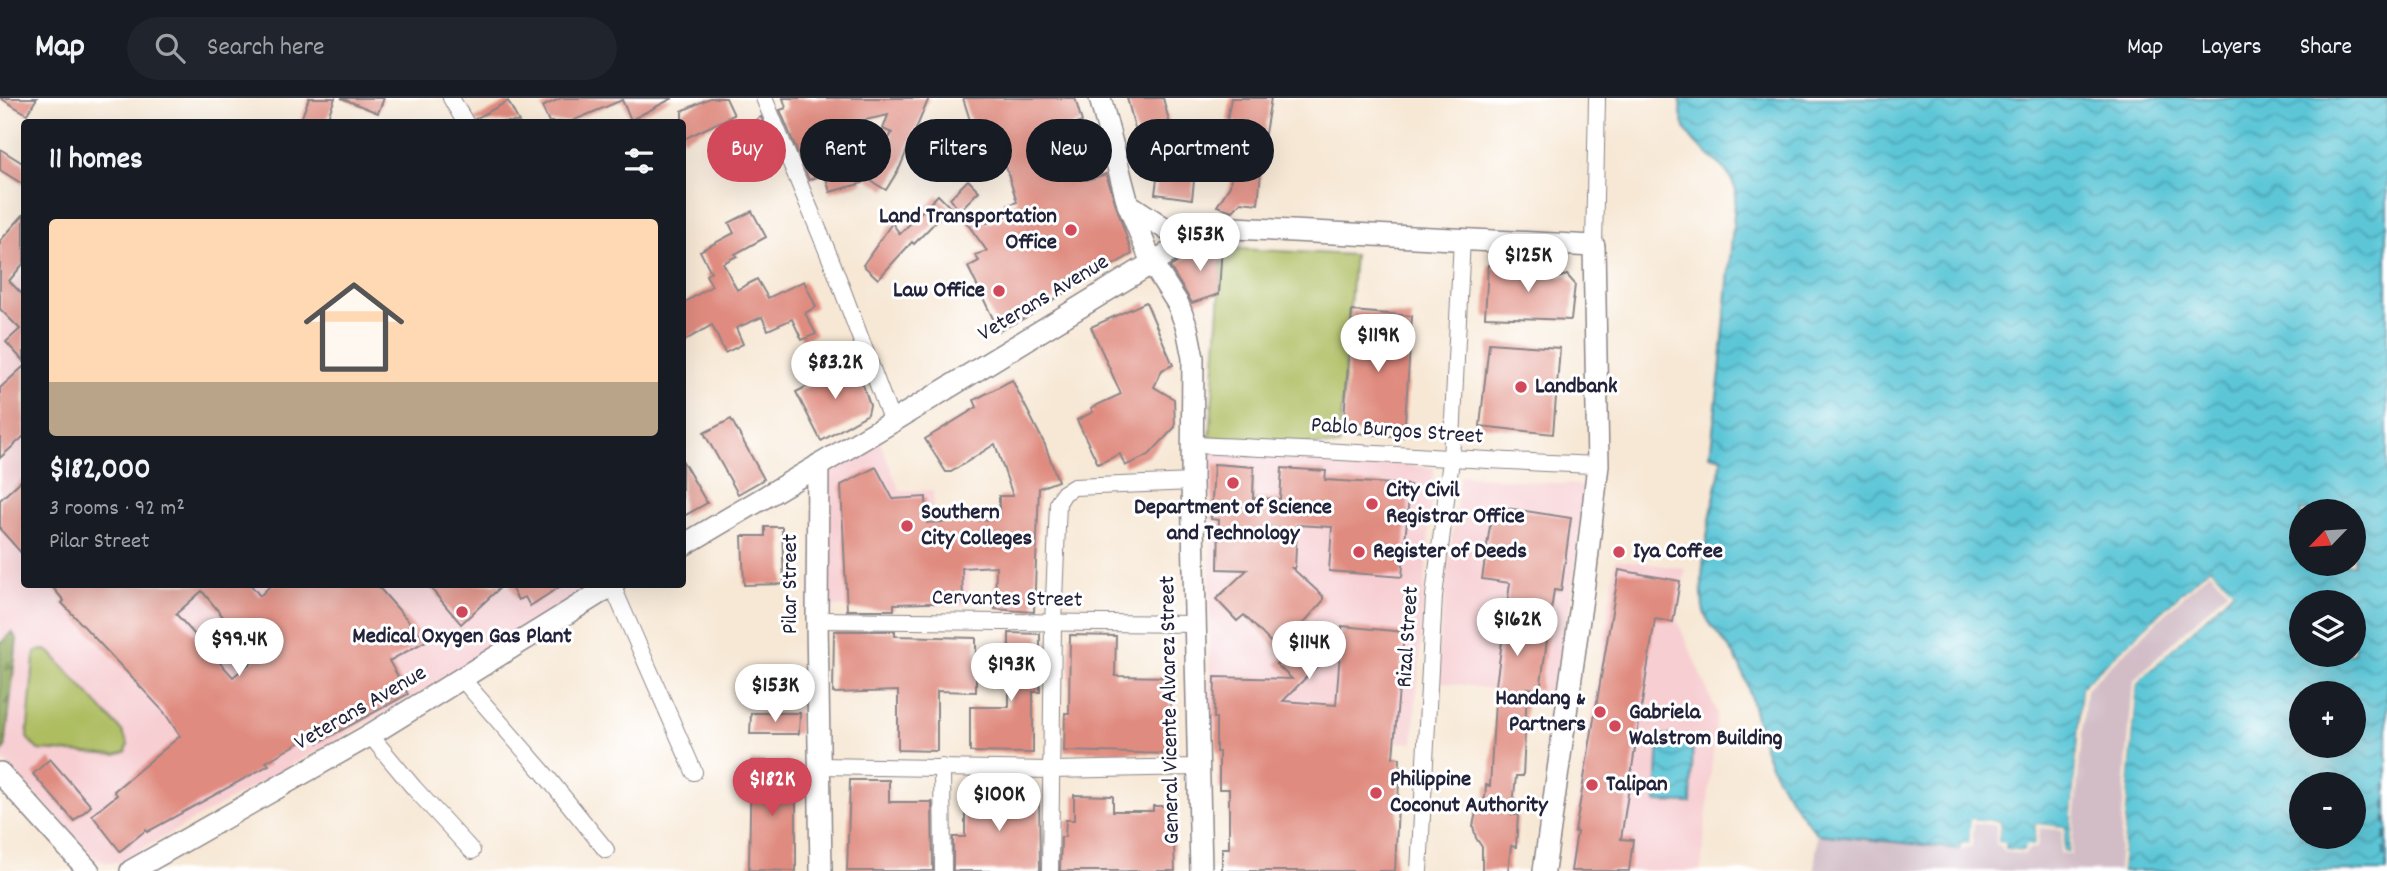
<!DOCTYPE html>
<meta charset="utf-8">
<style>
body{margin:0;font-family:Dekko,sans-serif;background:#20242c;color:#f1f3f6;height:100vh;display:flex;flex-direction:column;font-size:26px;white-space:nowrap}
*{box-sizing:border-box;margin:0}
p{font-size:23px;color:#9ea1a6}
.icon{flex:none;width:38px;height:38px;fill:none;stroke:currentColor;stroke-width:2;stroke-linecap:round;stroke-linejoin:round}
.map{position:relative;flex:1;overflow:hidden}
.side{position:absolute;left:21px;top:21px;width:665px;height:469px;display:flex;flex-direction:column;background:#171b24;border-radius:7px;box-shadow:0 7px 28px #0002}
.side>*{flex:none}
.top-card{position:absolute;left:707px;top:21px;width:665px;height:63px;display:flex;gap:14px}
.needle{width:46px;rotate:245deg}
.buttons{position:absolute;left:2289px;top:401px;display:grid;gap:14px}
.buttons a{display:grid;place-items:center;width:77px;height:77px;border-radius:50%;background:#171b24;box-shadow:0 7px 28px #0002;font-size:35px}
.price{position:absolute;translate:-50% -60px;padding:0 16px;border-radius:24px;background:#fff;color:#222;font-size:23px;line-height:46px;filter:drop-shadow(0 2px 4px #0008)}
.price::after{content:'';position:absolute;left:50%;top:42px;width:21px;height:16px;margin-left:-10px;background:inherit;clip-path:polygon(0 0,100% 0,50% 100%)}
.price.selected{background:#d1495b;color:#fff}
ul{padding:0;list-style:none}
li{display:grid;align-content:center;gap:14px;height:371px;padding:0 28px}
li+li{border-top:2px solid #363941}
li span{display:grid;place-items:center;height:217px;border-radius:7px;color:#555}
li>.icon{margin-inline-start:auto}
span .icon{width:126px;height:126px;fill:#fffc;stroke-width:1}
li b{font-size:30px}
h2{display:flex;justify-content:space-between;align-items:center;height:84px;padding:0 28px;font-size:30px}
.chip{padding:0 24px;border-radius:32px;background:#171b24;box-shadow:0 7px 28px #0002;font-size:24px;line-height:63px}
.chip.selected{background:#d1495b;color:#fff}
header{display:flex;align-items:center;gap:42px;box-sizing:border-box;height:98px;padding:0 35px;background:#171b24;border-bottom:2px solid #363941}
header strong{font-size:33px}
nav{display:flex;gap:38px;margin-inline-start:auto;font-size:24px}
.search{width:490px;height:63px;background:#20242c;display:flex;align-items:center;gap:18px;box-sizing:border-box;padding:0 24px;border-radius:38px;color:#9ea1a6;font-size:26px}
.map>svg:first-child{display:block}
</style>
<header>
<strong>Map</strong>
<div class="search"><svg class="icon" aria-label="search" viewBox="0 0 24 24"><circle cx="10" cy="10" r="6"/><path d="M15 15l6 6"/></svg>Search here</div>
<nav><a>Map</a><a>Layers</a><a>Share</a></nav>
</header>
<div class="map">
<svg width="2387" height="773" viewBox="0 0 2387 773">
<defs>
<pattern id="forest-firs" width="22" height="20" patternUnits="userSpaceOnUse" patternTransform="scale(1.75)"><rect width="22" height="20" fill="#8aa456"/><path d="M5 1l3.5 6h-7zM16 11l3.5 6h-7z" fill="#708548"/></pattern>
<pattern id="water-waves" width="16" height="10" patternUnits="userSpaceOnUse" patternTransform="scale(1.75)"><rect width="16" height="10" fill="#5cc6d7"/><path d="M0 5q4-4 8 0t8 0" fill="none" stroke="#4ca0b0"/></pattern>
</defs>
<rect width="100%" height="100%" fill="#fff"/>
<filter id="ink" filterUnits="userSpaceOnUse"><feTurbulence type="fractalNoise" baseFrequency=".0143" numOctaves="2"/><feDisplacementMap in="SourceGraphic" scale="14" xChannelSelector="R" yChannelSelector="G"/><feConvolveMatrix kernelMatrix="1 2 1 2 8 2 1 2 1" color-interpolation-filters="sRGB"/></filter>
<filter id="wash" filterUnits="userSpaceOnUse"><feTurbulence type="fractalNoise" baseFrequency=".00686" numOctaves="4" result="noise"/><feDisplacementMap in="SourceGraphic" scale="28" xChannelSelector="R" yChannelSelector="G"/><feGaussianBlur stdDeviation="1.57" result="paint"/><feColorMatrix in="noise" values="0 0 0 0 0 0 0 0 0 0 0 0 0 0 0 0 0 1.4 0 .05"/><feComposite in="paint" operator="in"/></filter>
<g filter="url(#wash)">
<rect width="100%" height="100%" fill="#f7e8d5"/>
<g fill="#f7cfd3">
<polygon points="24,174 24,486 594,488 469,567 119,764 105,765 95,760 0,659 0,199"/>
<polygon points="879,342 900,393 933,392 934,417 987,415 991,472 968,472 970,507 827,509 825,377"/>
<polygon points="1211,355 1375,364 1434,370 1413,645 1209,630"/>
<polygon points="1460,377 1586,388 1557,600 1434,583"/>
<polygon points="1616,461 1686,471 1677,522 1717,615 1701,773 1567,773"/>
</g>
<polygon fill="#d2bdc7" points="2210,469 2233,492 2137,585 2121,773 1815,773 1817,736 1960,750 1971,721 2065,729 2082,589"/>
<polygon fill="url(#forest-firs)" stroke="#566348" stroke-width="2" points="12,534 17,541 5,651 0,656 0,546"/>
<g fill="#adbd60" stroke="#68704e" stroke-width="2">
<polygon points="1223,150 1354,157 1339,348 1210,340"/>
<polygon points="45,552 51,555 122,633 128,646 126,654 116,657 38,652 27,640 34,559 37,553"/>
</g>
<g fill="url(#water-waves)" stroke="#3f7489" stroke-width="2" fill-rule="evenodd">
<path d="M1680,0H2387V773H2121L2137,584L2233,493L2210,469L2082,589L2069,754L2063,753L2065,729L2036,726L2034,748C2022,754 2008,754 1998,744L2000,724L1972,721L1969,747L1961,746L1960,751L1817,736C1797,710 1777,686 1766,655C1755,624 1752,592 1737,562C1728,545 1705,526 1703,509C1697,469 1715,401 1722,360L1710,357L1720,274L1736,93C1724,51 1679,58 1680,0ZM2301,413H2354V466H2301ZM2301,504H2354V556H2301ZM2301,595H2354V648H2301ZM2301,686H2354V738H2301Z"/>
<polygon points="1659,637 1693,639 1691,705 1656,704"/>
</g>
<polygon fill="#f7e8d5" points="2210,469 2233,492 2137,585 2121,773 2118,773 2133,583 2228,492 2210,473 2086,591 2071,756 2060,755 2062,732 2039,730 2037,750 2029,751 2025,756 2004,754 2001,748 1996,747 1996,727 1974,725 1972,748 1964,750 1960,754 1961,746 1969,746 1971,721 2000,724 1998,744 2005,745 2005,751 2025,753 2026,747 2034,748 2036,726 2065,729 2063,753 2069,754 2082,589"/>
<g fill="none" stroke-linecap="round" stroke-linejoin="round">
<polyline stroke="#365b72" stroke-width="2" stroke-dasharray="9 7" stroke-linecap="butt" points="2387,654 2384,757 2387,771"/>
</g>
<g id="blocks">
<g fill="#e08b7f" fill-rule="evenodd">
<polygon points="0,0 37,0 27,16"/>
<polygon points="309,0 335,0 326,24 300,24"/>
<polygon points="341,0 384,0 378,15"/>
<polygon points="561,0 673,0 631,22 622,2 570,24 549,24 542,9"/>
<polygon points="710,0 726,0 734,17 682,42 682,13"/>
<polygon points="783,0 929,0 900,69 886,92 866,80 892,35 883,31 888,17 847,26 863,85 830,94 825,76 809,82 780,12 786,10"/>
<polygon points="963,0 1075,0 1082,24 1070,28 1087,82 1106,76 1132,156 1030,215 1031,217 999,233 968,169 979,163 975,157 987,153 964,121 981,116 987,125 1012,116 1008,107 1017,104 994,32 975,38"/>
<polygon points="1127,0 1163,0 1175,45 1160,59 1140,49"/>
<polygon points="1231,0 1271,0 1264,41 1258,106 1241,104 1233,113 1217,108 1230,88 1237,25 1227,23"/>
<polygon points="508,3 519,24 475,24 475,21"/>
<polygon points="761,19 769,40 743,54 733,35"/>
<polygon points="0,51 24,66 24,87 0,72"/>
<polygon points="1160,59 1196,64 1192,101 1155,96"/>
<polygon points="968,82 979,93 959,113 950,100"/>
<polygon points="938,97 950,109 914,146 912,144 878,181 863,167 892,125 900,136"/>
<polygon points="752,113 766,139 735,156 737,158 723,165 737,192 757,181 768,200 804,183 816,209 805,215 816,236 802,242 792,221 768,232 762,219 736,230 743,246 725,255 712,227 682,244 682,206 712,188 706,177 711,174 700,153 734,135 729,125"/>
<polygon points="24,116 24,165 9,183 24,198 24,264 6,244 20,231 0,211 0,143"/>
<polygon points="1222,145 1219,196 1192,205 1170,169 1206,148"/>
<polygon points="1488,167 1553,171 1560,179 1567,177 1575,186 1571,222 1485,219"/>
<polygon points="1146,204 1173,267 1162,272 1154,289 1174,301 1175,329 1149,357 1125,368 1120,356 1098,366 1077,322 1093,314 1091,310 1121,296 1091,229"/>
<polygon points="1352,213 1412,218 1404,339 1343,334"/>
<polygon points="1489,245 1560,250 1553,336 1480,328"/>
<polygon points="855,264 870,307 868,316 821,343 796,294"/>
<polygon points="24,268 24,338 0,360 0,290"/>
<polygon points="1012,282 1045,347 1058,383 1039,390 1034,514 995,511 996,468 962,470 963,504 894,506 894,512 847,512 841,387 876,369 893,401 926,399 927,425 999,421 999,398 1013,398 995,346 951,374 946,374 925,341 977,309 974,302"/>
<polygon points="731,321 764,381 738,396 704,335"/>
<polygon points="682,362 707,405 682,419"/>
<polygon points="1214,366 1254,369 1253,400 1280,401 1282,370 1326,373 1325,382 1410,387 1402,479 1329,473 1332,429 1297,427 1295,470 1292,470 1323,498 1323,503 1300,529 1328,557 1283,603 1336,607 1342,528 1404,534 1393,659 1400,660 1395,773 1222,773 1222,750 1229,750 1229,691 1219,691 1219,654 1216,654 1216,620 1214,620 1215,579 1292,581 1276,566 1284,558 1244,517 1237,523 1216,501 1247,472 1218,471 1219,422 1211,421"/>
<polygon points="24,380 24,458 0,431 0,402"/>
<polygon points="1493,408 1571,420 1561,493 1554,492 1540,592 1527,590 1523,678 1516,678 1512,717 1518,717 1516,749 1511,748 1508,773 1482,773 1482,749 1476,740 1473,728 1477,709 1485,700 1486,687 1490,688 1496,587 1510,485 1482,481"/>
<polygon points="765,429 782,429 784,486 744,487 742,438 765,438"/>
<polygon points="1619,472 1680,483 1673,524 1655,521 1621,741 1633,742 1629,773 1571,773 1577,734 1575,734"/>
<path d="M50,486H250L260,498L272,486H376L426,543L389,563L408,596L318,645L313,637L266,664L269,667L147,734L146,732L120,753L92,717L117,697L114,693L180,638L164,614L62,505L64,503ZM202,493L229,526L226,529L255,561L233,579L176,516Z"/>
<polygon points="427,486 504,486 461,526"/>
<polygon points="509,486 564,486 530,508 525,499 518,502"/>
<polygon points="834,533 895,533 895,538 976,540 976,594 937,593 937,653 898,652 898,593 833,595"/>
<polygon points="1009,535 1040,536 1040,594 1033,594 1033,655 970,654 970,609 1009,609"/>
<polygon points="1070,537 1116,538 1115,578 1170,579 1171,656 1064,653 1065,615 1069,615"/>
<polygon points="751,615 800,615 799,636 750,636"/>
<polygon points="50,661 91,708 74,723 33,676"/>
<polygon points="751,663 790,663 790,692 796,692 796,773 749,772"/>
<polygon points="850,682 889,682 889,704 932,704 933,773 847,773"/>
<polygon points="965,693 1039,694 1040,773 953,773 953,739 965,739"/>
<polygon points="1074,697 1113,698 1113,713 1153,713 1153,708 1168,708 1168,720 1173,720 1175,773 1060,773 1061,739 1065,739 1066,722 1074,722"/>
</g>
</g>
</g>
<g filter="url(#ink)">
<use href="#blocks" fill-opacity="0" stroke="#8c8588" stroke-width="2"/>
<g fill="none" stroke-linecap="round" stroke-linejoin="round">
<defs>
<g id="street">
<polyline points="451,0 465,24"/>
<polyline points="764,0 833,167 892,324"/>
<polyline points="1594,148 1597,0"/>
<path d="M1193,347C1328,352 1463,362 1598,367"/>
<polyline points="612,487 694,674"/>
<polyline points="817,522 1195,526"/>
<polyline points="463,582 543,674 606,752"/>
<polyline points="370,637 414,690 472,753"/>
<polyline points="819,668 1051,672 1198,669"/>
<polyline points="942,669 943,773"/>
<polyline points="1050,773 1053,526 1058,405 1064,395 1074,389 1192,384"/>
<polyline points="1419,773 1434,498 1451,362 1462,141"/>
</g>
<g id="secondary">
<polyline points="1100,0 1128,106 1152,165 1178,206 1187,230 1193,260 1192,384 1201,773"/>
<polyline points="1128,106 1186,144"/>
<polyline points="818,367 817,522 821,773"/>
<polyline points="682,448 892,324 1201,135 1234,130 1594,148 1598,367 1586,471 1544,773"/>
<polyline points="0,675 89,773"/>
<polyline points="131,773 370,637 614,486"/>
</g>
</defs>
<use href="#street" stroke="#8c8588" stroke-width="18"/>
<use href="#secondary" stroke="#8c8588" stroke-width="24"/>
<use href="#street" stroke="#fff" stroke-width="16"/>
<use href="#secondary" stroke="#fff" stroke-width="21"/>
</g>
</g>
<g fill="#d1495b" stroke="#fff" stroke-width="2.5">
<circle cx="1071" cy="132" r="7"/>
<circle cx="999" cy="193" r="7"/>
<circle cx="1521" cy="289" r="7"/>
<circle cx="1233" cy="385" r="7"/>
<circle cx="1372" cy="406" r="7"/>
<circle cx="907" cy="428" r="7"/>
<circle cx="1359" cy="454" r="7"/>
<circle cx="1619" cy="454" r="7"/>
<circle cx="462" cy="514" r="7"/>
<circle cx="1600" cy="614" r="7"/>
<circle cx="1615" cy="628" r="7"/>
<circle cx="1592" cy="687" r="7"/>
<circle cx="1376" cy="695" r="7"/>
</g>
<g text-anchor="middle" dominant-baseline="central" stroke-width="6" stroke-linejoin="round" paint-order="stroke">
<g font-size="23" font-weight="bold" fill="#22223b" stroke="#fff" text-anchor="start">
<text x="1057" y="119" text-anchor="end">Land Transportation<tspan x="1057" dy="26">Office</tspan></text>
<text x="985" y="193" text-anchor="end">Law Office</text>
<text x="1535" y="289">Landbank</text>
<text x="1386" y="393">City Civil<tspan x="1386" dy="26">Registrar Office</tspan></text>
<text x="1233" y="410" text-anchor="middle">Department of Science<tspan x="1233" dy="26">and Technology</tspan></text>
<text x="921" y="415">Southern<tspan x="921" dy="26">City Colleges</tspan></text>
<text x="1373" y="454">Register of Deeds</text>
<text x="1633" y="454">Iya Coffee</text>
<text x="462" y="539" text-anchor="middle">Medical Oxygen Gas Plant</text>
<text x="1586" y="601" text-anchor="end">Handang &amp;<tspan x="1586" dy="26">Partners</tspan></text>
<text x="1629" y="615">Gabriela<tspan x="1629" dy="26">Walstrom Building</tspan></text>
<text x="1390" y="682">Philippine<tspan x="1390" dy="26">Coconut Authority</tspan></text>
<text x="1606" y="687">Talipan</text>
</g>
<g font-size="23" fill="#22223b" stroke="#fff">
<text transform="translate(1044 201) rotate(-31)">Veterans Avenue</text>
<text transform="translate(1397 334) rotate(4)">Pablo Burgos Street</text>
<text transform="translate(791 486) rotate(-90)">Pilar Street</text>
<text transform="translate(1007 502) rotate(1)">Cervantes Street</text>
<text transform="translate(1409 539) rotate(-86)">Rizal Street</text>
<text transform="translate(361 611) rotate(-30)">Veterans Avenue</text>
<text transform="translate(1171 612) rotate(-91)">General Vicente Alvarez Street</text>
</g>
</g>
</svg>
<div class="buttons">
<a><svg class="needle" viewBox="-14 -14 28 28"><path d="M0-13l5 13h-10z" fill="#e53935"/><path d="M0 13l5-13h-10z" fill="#9ea1a6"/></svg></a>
<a><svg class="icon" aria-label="layers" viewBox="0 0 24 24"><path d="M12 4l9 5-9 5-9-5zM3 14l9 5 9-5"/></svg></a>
<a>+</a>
<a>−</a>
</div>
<b class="price" style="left:1200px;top:175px">$153K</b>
<b class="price" style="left:1528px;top:196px">$125K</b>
<b class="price" style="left:1378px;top:276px">$119K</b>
<b class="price" style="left:835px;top:303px">$83.2K</b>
<b class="price" style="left:1517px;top:560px">$162K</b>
<b class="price" style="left:239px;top:580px">$99.4K</b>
<b class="price" style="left:1309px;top:583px">$114K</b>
<b class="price" style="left:1011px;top:605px">$193K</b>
<b class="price" style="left:775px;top:626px">$153K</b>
<b class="price selected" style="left:772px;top:720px">$182K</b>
<b class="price" style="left:999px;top:735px">$100K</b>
<div class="top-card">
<a class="chip selected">Buy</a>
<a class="chip">Rent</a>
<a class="chip">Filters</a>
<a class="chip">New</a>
<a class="chip">Apartment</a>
</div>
<section class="side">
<h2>11 homes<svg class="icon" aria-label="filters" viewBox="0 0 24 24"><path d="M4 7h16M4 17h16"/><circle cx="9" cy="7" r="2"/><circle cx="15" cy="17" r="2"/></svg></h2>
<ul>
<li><span style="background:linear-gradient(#ffd9b3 75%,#b9a48a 0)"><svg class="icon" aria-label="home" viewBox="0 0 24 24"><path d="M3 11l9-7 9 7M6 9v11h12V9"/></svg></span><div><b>$182,000</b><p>3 rooms · 92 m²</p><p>Pilar Street</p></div></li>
</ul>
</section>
</div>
